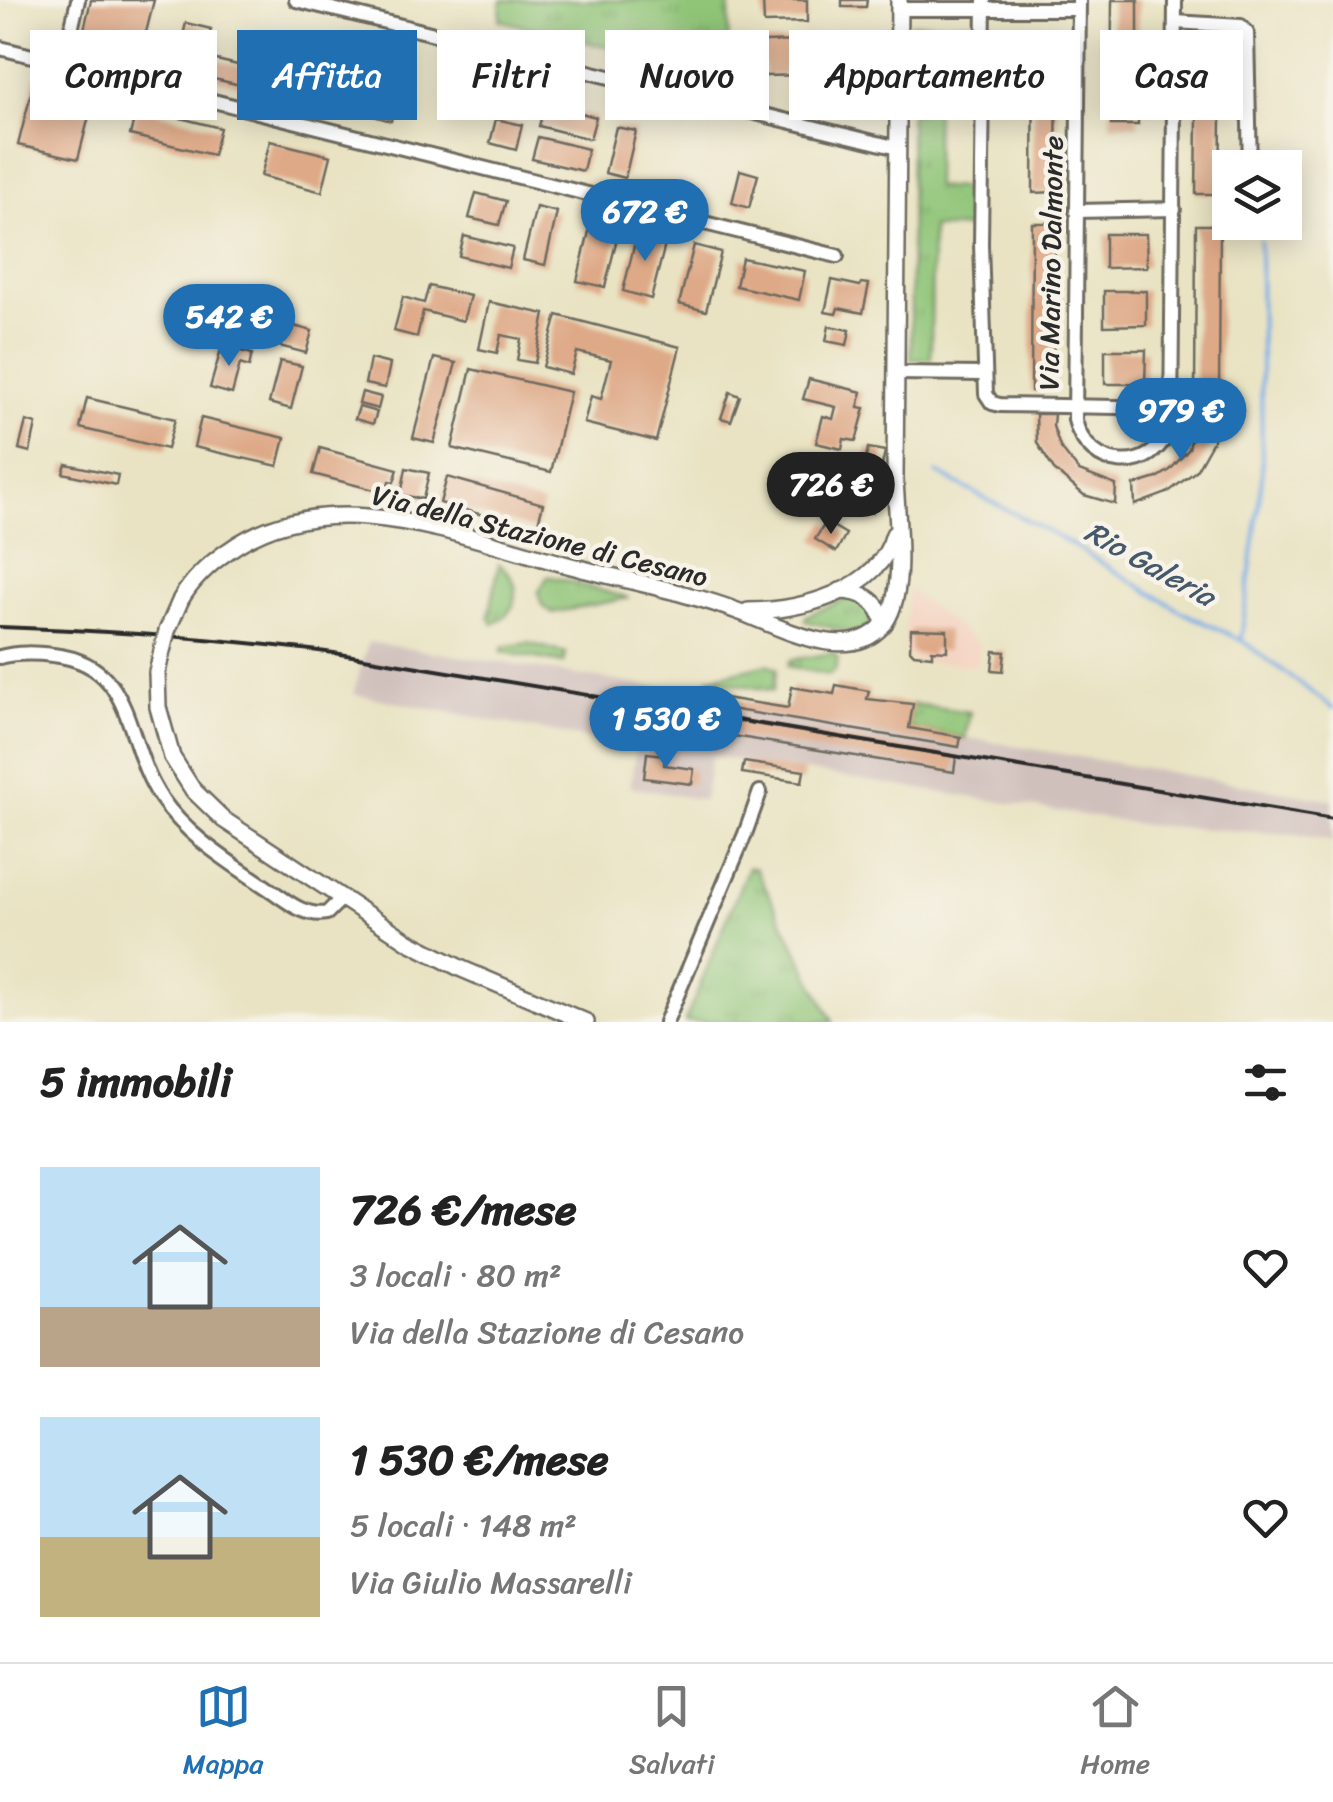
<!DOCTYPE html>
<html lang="it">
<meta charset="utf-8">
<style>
body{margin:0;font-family:Sriracha,sans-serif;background:#f6f6f6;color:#222;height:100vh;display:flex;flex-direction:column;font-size:38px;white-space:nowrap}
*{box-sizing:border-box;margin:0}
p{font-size:32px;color:#767676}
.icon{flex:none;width:55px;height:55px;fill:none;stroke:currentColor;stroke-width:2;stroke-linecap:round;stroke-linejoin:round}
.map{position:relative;height:1022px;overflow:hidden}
.details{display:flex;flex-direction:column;background:#fff;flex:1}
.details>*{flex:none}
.top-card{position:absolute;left:30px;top:30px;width:1275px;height:90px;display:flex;gap:20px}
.fabs{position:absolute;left:1212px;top:150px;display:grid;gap:20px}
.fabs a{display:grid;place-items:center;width:90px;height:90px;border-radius:0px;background:#fff;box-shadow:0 5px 25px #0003;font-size:50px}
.price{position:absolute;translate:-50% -85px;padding:0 22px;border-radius:35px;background:#1f6fb2;color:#fff;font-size:32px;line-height:65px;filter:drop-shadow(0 2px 5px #0008)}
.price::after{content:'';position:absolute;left:50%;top:60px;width:30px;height:22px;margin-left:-15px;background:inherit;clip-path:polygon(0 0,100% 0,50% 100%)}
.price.on{background:#222;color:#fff}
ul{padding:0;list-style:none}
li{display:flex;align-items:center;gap:30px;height:250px;padding:0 40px}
li span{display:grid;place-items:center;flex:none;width:280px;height:200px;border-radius:0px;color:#555}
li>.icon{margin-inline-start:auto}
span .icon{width:120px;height:120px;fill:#fffc;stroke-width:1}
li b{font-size:42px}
h2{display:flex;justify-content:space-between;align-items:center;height:120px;padding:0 40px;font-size:42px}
.chip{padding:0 35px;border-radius:0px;background:#fff;box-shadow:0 5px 25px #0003;font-size:35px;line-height:90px}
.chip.on{background:#1f6fb2;color:#fff}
.tabs{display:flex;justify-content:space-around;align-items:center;height:140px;border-top:2px solid #e0e0e0;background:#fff;font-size:28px;color:#767676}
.tabs a{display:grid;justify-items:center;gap:5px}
.tabs .on{color:#1f6fb2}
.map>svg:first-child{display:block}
</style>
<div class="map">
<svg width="1333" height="1022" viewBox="0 0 1333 1022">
<defs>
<pattern id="grass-tufts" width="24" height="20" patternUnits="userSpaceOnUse" patternTransform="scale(2.5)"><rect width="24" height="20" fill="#90c578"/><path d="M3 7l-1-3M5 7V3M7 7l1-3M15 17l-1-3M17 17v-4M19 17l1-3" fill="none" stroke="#7ca968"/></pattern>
</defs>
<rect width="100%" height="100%" fill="#f7f3e8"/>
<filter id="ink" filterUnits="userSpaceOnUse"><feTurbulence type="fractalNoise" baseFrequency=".01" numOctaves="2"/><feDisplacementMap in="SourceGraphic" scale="20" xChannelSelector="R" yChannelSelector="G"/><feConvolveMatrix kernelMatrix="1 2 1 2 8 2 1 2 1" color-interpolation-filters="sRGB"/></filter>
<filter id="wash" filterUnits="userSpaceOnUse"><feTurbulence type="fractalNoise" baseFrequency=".0048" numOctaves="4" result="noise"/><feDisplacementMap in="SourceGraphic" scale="40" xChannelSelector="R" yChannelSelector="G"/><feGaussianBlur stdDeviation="2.25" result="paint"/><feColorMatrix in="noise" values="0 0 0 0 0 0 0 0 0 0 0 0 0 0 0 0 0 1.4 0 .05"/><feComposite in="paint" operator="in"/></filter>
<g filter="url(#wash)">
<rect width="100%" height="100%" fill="#e9e3c3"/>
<polygon fill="#f4d3c1" points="908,589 980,645 977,666 917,661 908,656 904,647"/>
<polygon fill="#d0c0bc" points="368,642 787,708 792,687 834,694 836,685 869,691 868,699 913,704 910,728 1333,800 1333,841 1301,835 1145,825 712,756 704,800 630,787 636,748 353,694"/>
<g fill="url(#grass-tufts)" stroke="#5e7852" stroke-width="2.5">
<polygon points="501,0 730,0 726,78 500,20"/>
<polygon points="970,23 970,45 936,46 935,187 969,188 969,228 932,228 931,359 911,360 910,24"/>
<path d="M499,564C524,583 520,610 493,624L489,617Z"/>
<polygon points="548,576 629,598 552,613 542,605 538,593"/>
<polygon points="850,597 855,597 873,612 873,623 866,631 853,633 805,621 806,616"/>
<polygon points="528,643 566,653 564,663 502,652 503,647"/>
<polygon points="833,653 838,659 835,671 829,675 788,666 790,660"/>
<polygon points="768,664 777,669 773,691 708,678"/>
<polygon points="913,704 970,712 965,738 909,728"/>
<polygon points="748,867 756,869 833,1022 685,1022"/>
</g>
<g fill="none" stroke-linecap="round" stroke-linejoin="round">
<g stroke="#77ace5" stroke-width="4">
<polyline points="937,473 1064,540 1184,613 1241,640 1333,708"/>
<polyline points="1241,640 1262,478 1260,241"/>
</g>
</g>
<g id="blocks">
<g fill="#dea987">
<polygon points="91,0 154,0 140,57 81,42"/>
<polygon points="763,0 807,0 807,22 764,23"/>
<polygon points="842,0 867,0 866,7 842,7"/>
<polygon points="1112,0 1138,0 1138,125 1111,125"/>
<polygon points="186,23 211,29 204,57 250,68 245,86 183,72 186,58 178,56"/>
<polygon points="830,37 854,37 854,92 831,92"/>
<polygon points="1034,39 1057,39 1056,192 1033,193"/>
<polygon points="1198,40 1222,41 1220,194 1196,194"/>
<polygon points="806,41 806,75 764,76 763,42"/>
<polygon points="379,66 392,69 389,83 376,80"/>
<polygon points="280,67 352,85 346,109 274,91"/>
<polygon points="36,74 96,89 78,159 18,145"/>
<polygon points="381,89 398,94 391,121 359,112 364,93 379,96"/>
<polygon points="545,104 596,117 590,139 539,126"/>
<polygon points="137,107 220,128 213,155 130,135"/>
<polygon points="496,119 522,125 516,150 490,143"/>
<polygon points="616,127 636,131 625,178 605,173"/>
<polygon points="538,137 588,149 583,171 532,159"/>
<polygon points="270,141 331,156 322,192 261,176"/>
<polygon points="740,170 758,175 749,208 732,203"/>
<polygon points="476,193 506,201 499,225 469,218"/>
<polygon points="536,207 557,212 545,265 523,260"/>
<polygon points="592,219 620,226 605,287 577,281"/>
<polygon points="1032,223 1055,223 1053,391 1031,391"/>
<polygon points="1196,225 1220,225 1219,394 1195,393"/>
<polygon points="638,230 667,237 651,299 623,291"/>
<polygon points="1105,234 1146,234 1147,267 1105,268"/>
<polygon points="464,236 513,248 508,268 459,256"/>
<polygon points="694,245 721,252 706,311 679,304"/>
<polygon points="742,258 805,271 799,300 736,286"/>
<polygon points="832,280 860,286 861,283 869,284 863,313 838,308 836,314 825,312"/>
<polygon points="429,286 470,296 463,321 423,311 417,337 394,331 403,297 424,303"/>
<polygon points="1104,291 1146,291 1146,325 1104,326"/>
<polygon points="489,302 545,314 535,363 517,360 521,339 501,335 497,353 479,349"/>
<polygon points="228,308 312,331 306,353 222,331"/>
<polygon points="557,315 680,347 656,441 584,423 591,396 601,399 611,360 577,352 571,374 543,367"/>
<polygon points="829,326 850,330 847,345 826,341"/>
<polygon points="222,346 252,354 249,367 240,364 232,394 210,388"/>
<polygon points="1105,350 1146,350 1145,384 1105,384"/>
<polygon points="434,358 456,363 434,443 413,438"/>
<polygon points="370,359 390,364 385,388 365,384"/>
<polygon points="280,361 302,366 291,409 269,403"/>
<polygon points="471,369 570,392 551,472 452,448"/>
<polygon points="809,379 862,392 858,407 865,408 856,441 844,439 842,449 816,443 823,416 833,419 836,407 803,399"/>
<polygon points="362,392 381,397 378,409 359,404"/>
<polygon points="730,392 740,396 731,421 721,418"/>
<polygon points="87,398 175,419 167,449 80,428"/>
<polygon points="359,407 377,412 373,424 355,419"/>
<polygon points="1214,413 1213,441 1196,471 1167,493 1135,505 1134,485 1157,478 1170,470 1189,449 1197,415"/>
<polygon points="1036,414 1054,414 1053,426 1060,447 1079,471 1116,485 1115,504 1084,495 1054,470 1037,443"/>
<polygon points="201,418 285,438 278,466 194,447"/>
<polygon points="26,421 36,424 30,452 19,449"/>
<polygon points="320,448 398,469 394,482 389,481 386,493 313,474"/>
<polygon points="868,448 885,451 872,513 849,508 856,475 862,476"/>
<polygon points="66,464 118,475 116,485 63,473"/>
<polygon points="406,468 429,473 423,499 401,495"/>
<polygon points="447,477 543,504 536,530 440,503"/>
<polygon points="826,522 846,534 836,552 815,539"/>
<polygon points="911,629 947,630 947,651 932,650 932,656 914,654 910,650"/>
<polygon points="994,651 1005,652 1003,671 992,670"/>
<polygon points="836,685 869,691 867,699 913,704 909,728 961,737 959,747 724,708 725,698 788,708 792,687 834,694"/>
<polygon points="724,719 956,757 954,772 721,734"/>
<polygon points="647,753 665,755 664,765 694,769 692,784 644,778"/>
<polygon points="744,762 804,771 802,782 742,773"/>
</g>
</g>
</g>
<g filter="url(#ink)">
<use href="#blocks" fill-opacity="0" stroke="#6e6b60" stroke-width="2.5"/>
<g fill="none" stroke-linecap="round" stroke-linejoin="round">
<defs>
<g id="minor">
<polyline points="296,0 898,148"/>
<polyline points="984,0 981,244 986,394 992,403 1000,405 1171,408"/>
<path d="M1079,0L1075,420C1087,472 1154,477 1171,425L1175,0"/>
<polyline points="899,9 1078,9"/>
<polyline points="1175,22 1241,26 1247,33 1250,168"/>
<polyline points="0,48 837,256"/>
<polyline points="63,64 78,0"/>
<polyline points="1076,211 1174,209"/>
<polyline points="1268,222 1269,224"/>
<polyline points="896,373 983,374"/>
<path d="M0,657C18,652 35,653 53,655C137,664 123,742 161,798C188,837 228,861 266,887C285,899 304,918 327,913L341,899"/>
<polyline points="666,1022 745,834 760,792"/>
</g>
<g id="tertiary">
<path d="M840,591C863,591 880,602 884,624"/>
<path d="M181,599C193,579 209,564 228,551C328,479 458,536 564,564C621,580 685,591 740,612C778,626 847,665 882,626C909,596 896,516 895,478L899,0"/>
<path d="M748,611C799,611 879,592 894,534"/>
<polyline points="157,672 158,707 172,757 193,790 224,820 409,942 462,969 586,1022"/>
</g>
</defs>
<use href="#minor" stroke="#6e6b60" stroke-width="18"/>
<use href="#tertiary" stroke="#6e6b60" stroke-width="20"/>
<use href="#minor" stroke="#fff" stroke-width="12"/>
<use href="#tertiary" stroke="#fff" stroke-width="15"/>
<path stroke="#2b2b2b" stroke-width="4" d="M0,627C112,631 222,638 334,653L1333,819"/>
<defs>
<polyline id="tertiary-bridge" points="157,672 167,631 181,599"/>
</defs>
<use href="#tertiary-bridge" stroke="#6e6b60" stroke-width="20" stroke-linecap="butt"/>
<use href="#tertiary-bridge" stroke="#fff" stroke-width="15"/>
</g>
</g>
<g text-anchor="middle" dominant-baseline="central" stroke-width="9" stroke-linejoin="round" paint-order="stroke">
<g font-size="28" fill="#2b2b2b" stroke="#f7f3e8">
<text transform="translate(1051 263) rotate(-89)">Via Marino Dalmonte</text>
<text transform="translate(540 536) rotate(14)">Via della Stazione di Cesano</text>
</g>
<g font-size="30" font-style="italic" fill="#46586c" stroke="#f7f3e8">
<text transform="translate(1150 564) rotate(29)">Rio Galeria</text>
</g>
</g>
</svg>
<div class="fabs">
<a><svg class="icon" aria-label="layers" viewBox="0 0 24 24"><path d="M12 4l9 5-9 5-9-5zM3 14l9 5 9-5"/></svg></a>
</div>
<b class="price" style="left:645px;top:264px">672 €</b>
<b class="price" style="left:229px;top:369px">542 €</b>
<b class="price" style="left:1181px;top:463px">979 €</b>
<b class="price on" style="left:831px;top:537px">726 €</b>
<b class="price" style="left:666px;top:771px">1 530 €</b>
<div class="top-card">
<a class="chip">Compra</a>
<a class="chip on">Affitta</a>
<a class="chip">Filtri</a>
<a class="chip">Nuovo</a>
<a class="chip">Appartamento</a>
<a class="chip">Casa</a>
</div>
</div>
<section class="details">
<h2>5 immobili<svg class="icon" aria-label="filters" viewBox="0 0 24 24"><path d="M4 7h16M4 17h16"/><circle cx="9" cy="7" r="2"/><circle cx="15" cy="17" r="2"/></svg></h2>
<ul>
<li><span style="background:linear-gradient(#bfe0f5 70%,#b9a48a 0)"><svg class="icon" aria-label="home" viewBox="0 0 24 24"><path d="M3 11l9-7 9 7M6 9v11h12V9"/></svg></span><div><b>726 €/mese</b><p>3 locali · 80 m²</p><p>Via della Stazione di Cesano</p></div><svg class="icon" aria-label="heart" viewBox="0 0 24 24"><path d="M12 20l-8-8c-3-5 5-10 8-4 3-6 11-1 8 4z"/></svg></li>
<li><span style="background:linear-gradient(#bfe0f5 60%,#c2b280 0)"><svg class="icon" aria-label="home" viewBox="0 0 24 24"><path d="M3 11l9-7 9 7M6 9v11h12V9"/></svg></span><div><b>1 530 €/mese</b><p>5 locali · 148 m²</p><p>Via Giulio Massarelli</p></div><svg class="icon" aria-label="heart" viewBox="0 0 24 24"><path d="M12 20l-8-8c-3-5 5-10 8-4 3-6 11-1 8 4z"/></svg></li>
</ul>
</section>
<nav class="tabs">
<a class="on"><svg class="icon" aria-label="map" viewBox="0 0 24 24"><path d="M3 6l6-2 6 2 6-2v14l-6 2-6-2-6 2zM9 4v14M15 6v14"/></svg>Mappa</a>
<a><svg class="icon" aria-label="saved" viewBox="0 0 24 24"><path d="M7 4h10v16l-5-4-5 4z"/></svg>Salvati</a>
<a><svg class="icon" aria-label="home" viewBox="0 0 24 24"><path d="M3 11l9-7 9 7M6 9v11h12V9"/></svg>Home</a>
</nav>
